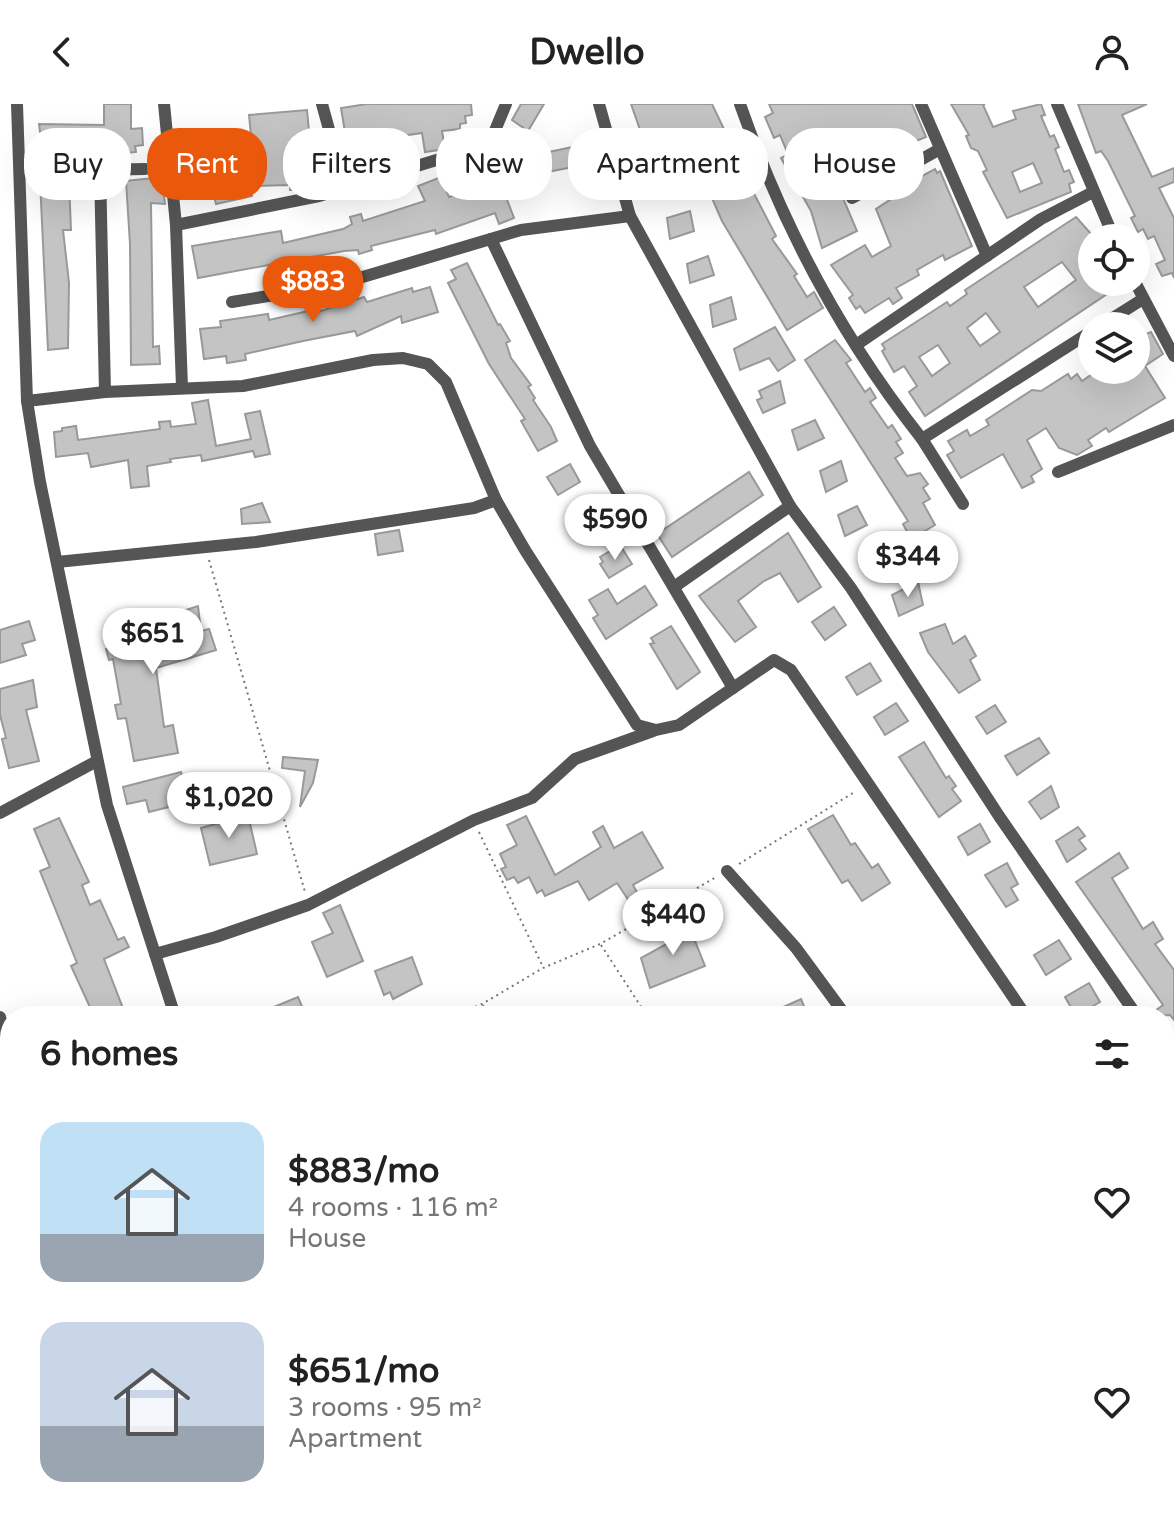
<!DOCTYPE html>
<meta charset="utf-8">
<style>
body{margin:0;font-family:"Varela Round",sans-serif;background:#f6f6f6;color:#222;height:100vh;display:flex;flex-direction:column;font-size:30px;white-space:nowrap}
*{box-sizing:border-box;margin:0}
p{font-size:26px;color:#767676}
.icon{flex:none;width:44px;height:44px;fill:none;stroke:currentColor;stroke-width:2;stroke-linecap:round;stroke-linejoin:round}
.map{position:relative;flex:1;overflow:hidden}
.drawer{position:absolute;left:0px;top:902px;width:1174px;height:514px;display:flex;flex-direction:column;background:#fff;border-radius:32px 32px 0 0;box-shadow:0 8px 32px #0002}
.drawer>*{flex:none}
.hud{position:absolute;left:24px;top:24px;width:1126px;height:72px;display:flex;gap:16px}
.tools{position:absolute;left:1078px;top:120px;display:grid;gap:16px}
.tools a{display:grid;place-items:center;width:72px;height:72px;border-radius:50%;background:#fff;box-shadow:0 8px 32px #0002;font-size:40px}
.price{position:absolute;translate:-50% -68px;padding:0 18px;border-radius:28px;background:#fff;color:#222;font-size:26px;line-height:52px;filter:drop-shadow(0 2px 4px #0008)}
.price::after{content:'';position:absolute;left:50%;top:48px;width:24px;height:18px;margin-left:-12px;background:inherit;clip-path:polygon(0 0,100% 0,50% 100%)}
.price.active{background:#ea580c;color:#fff}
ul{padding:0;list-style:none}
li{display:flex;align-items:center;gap:24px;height:200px;padding:0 40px}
li span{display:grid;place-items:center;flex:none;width:224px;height:160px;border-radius:24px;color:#555}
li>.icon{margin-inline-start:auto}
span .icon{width:96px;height:96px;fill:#fffc;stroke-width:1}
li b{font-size:34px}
h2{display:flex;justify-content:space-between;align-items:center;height:96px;padding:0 40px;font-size:34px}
.pill{padding:0 28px;border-radius:32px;background:#fff;box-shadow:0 8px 32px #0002;font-size:28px;line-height:72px}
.pill.active{background:#ea580c;color:#fff}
header{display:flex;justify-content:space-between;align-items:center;height:104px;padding:0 40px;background:#fff;font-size:36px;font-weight:800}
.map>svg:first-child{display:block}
</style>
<header><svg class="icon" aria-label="back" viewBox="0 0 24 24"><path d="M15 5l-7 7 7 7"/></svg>Dwello<svg class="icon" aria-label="person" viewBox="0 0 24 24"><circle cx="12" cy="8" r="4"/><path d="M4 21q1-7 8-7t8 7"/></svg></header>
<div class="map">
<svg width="1174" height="1415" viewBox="0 0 1174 1415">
<rect width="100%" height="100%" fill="#fff"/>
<g fill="#c4c4c4" stroke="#999" stroke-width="2" fill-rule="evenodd">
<polygon points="104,0 131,0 131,25 142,24 143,41 135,42 136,48 93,53 43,51 39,20 104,21"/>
<polygon points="367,0 471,0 472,11 465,12 466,19 460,20 460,25 442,27 445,44 439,46 425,48 422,29 347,40 341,4"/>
<polygon points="521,0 544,0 528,27 512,16"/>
<polygon points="631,0 712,0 734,46 727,48 736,70 741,68 749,80 776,132 772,135 797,170 794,172 807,193 814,188 823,204 787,226 722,117 690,44 651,57"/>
<polygon points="769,0 912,0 926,33 904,42 901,36 831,66 857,127 822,144 811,107 781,54 788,50 780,31 774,34 765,13 773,9"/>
<path d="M951,0H985L983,1L993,23L1016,15L1013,7L1041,0L1045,11L1041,12L1050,33L1054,31L1059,43L1055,45L1064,68L1069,66L1074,78L1069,80L1071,88L1007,114L983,68L987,66L978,47L971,44L966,32L969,31ZM1033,59L1042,79L1020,88L1012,68Z"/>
<polygon points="1078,0 1147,0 1122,11 1152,73 1174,64 1174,78 1159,84 1174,114 1174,174 1172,169 1162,172 1156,160 1165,156 1154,132 1148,135 1143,125 1138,128 1131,114 1135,112 1108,57 1101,47 1096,49"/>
<polygon points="307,6 314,79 306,79 304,86 290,86 290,81 250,82 252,92 216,100 209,72 254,61 249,11"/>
<polygon points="527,31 549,48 577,42 583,61 548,68 514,47"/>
<polygon points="504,51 516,60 501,80 514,114 499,120 495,109 436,130 435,126 371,142 372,146 359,150 358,146 344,147 198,174 192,142 281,127 283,139 343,125 352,120 350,113 361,110 363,117 425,97 418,82 441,73 449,93 475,85 469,69 499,57"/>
<polygon points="935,65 937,69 940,67 972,142 945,156 943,151 917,166 919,171 896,184 902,194 893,200 889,194 865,209 860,202 856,205 849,194 853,191 831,161 865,141 872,153 891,142 876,105 905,86 907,80"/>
<polygon points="162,73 165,100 151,99 153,243 159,242 160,260 131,261 130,140 126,77"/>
<polygon points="40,76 69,78 71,126 63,126 69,179 68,244 48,246"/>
<polygon points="690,107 694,127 670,135 667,114"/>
<path d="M1076,113L1092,131V178H1125L925,312L909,288L917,282L904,262L894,268L882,247L885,245L882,240L947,198L950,202L967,190L965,186ZM1062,158L1076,176L1038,203L1024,183ZM986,209L1000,228L980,242L967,224ZM938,241L950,259L932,272L919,253Z"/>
<polygon points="708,152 714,171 690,179 687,160"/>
<polygon points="467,159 498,221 500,220 510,237 506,239 511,254 531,281 528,283 535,294 533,296 551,323 557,337 538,347 521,317 525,315 489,260 448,179 456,175 451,166"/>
<polygon points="430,183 438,208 402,219 401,212 357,232 355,227 303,237 245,250 246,256 227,259 226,252 204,255 200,225 221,223 220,217 268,210 269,216 317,205 318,208 364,193 367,198 412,184 413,188"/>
<polygon points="731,193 736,215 713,223 710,201"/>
<polygon points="775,223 795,256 778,267 769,254 740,266 734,245"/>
<polygon points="1151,228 1163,250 1145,262 1165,294 1109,328 1106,324 1088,336 1092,342 1077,351 1059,344 1046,324 1027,336 1042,365 1031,372 1034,378 1022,384 1003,350 961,374 947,351 954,347 948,337 967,326 970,332 989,321 986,316 1032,286 1041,287 1068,270 1071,275 1077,270 1082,277 1098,266 1136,266 1136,234"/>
<polygon points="835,236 851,256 846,259 865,288 870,284 876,294 870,298 888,324 892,321 901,335 896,338 903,349 895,354 907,372 920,369 928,380 923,384 930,395 923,399 935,421 911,435 903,420 908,417 805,256"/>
<polygon points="780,277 785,299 763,309 757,296 762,294 759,287"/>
<polygon points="208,296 216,342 251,335 245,310 260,307 270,350 255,353 253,347 202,357 201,351 170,355 171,358 147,362 149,382 131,384 128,356 91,363 88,349 56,353 54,328 62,327 62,324 76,322 78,336 160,325 159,318 170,317 171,323 196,320 192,299"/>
<polygon points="815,316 824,334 798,346 792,326"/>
<polygon points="841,357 847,377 826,388 820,367"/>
<polygon points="570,360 580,378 558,391 547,373"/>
<polygon points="749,368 763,391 672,453 657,430"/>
<polygon points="262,399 270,418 242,420 241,405"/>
<polygon points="598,400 606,421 583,434 571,415"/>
<polygon points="857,402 867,421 845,432 838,411"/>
<polygon points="399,426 403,447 378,451 375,430"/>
<polygon points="788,429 821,483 798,498 780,469 764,477 738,497 756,523 735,538 699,492"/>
<polygon points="890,436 897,461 874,472 864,448"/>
<polygon points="620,441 632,460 609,474 600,460 603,458 600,453"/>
<polygon points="918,478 923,501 899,512 892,491"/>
<polygon points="645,482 657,501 606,535 593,514 598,511 589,496 608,485 617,500"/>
<polygon points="198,502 201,527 209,525 216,546 156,564 164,623 173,621 178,649 134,657 126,614 118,615 115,601 121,600 113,555 109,556 106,545 112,544 109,531"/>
<polygon points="834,503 846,521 825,536 812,518"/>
<polygon points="29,517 35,536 22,540 26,551 0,559 0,526"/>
<polygon points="945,520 953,540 965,532 976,552 970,556 980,576 959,589 928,548 920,529"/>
<polygon points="671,522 700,568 677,585 650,540 654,539 651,534"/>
<polygon points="870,559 881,577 857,591 846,573"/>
<polygon points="33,576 37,603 26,606 39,657 9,664 2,635 6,634 0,611 0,585"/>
<polygon points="896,599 908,617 885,631 874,613"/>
<polygon points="995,601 1006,618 987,630 976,613"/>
<polygon points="1039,634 1049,649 1017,671 1005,652"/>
<polygon points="924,638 946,674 949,672 956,682 952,685 961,697 939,713 899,653"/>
<polygon points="283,653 318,656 313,679 300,703 305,667 282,664"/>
<polygon points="181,668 184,679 176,682 181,700 149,708 146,696 127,700 123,683"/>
<polygon points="1051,682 1059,703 1041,715 1029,698"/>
<polygon points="248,711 257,750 210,761 201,724"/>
<polygon points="833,711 851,741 855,739 872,764 878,760 890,779 862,797 848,776 842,779 808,725"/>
<polygon points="526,712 555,771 601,743 593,728 603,722 614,744 642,728 663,764 633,781 639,792 629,797 617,779 589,796 578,777 545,792 542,786 537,789 529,773 518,779 514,773 507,776 501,765 506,763 500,750 517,741 507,721"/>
<polygon points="59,714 89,778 82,781 90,801 100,796 118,836 124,833 129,843 104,855 126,912 94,912 71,862 77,859 40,767 50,763 34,725"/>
<polygon points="980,720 990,738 968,751 958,733"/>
<polygon points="1078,723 1085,732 1079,736 1086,745 1067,758 1056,737"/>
<polygon points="1119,749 1128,764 1112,774 1143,825 1153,818 1163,835 1155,840 1174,866 1174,916 1170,911 1148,912 1163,901 1076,778"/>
<polygon points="1007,759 1018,780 1011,784 1018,796 1006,803 985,771"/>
<polygon points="340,801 363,857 327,873 312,838 333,829 323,809"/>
<polygon points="687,817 705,862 650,884 641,854 674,836 669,824"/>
<polygon points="1059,836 1071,855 1046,871 1034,851"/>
<polygon points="412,853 422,880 393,895 390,888 384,891 375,867"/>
<polygon points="1089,879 1100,898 1076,912 1065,893"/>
<polygon points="298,893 306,912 252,912"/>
<polygon points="801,895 808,912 763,912"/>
</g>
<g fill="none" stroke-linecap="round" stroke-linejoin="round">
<g stroke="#777" stroke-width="2" stroke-dasharray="2 4" stroke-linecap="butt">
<polyline points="209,456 305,788"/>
<polyline points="479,728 543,863"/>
<polyline points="739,760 856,687"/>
<polyline points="601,841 647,912"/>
<polyline points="483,901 486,912"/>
<polyline points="453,912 482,900 543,864 600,840 716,773"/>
</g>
<g stroke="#555" stroke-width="12">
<polyline points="17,0 27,297 40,378 107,701 175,912"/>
<polyline points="164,0 176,121 182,283"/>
<polyline points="322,0 345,84"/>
<polyline points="599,0 630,112 790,402 851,484 999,712 1137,912"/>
<path d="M740,0C782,121 843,235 922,335L1092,227"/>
<polyline points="921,0 987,152"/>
<polyline points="1057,0 1114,134"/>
<polyline points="100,66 105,288"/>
<polyline points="42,67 145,65"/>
<polyline points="852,94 940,45"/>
<polyline points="176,121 319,92 456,50 494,29 506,0"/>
<polyline points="491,135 590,342 733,584"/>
<polyline points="1135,178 1174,252"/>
<polyline points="232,198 339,180 521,126 630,112"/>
<polyline points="1100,222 1143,195"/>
<polyline points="856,241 1041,115 1093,88"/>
<polyline points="27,297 105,288 243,282 373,256 403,254 428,260 446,278 496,396 525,446 637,621 656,626 679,621 774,556 791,566 1026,912"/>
<polyline points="922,335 963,400"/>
<polyline points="1058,368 1174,321"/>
<polyline points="57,458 256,438 474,404 496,396"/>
<polyline points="674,483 790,402"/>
<polyline points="0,709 97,657"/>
<polyline points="727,767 796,844 846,912"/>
<polyline points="155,850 216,833 308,801 474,716 532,694 575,655 653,627"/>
<polyline points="0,913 10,955"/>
<polyline points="1164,950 1174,964"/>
<polyline points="0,1004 10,1000"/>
<polyline points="1164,1102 1174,1116"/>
<polyline points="1164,1186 1174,1182"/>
<polyline points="1164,1282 1174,1279"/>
<polyline points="1164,1375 1174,1372"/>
<polyline points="188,1406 195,1415"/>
<polyline points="535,1406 536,1415"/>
<path d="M877,1406L888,1411C941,1412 1014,1415 1064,1406"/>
</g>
</g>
</svg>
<div class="tools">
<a><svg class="icon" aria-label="locate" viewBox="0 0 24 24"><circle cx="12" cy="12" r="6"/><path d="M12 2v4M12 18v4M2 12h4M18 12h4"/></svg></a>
<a><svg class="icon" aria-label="layers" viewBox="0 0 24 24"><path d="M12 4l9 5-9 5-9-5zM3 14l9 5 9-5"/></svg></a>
</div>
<b class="price active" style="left:313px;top:220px">$883</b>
<b class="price" style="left:615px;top:458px">$590</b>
<b class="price" style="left:908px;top:495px">$344</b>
<b class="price" style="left:153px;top:572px">$651</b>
<b class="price" style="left:229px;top:736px">$1,020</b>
<b class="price" style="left:673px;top:853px">$440</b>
<div class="hud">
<a class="pill">Buy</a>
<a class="pill active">Rent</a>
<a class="pill">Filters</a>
<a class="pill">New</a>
<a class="pill">Apartment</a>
<a class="pill">House</a>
</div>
<section class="drawer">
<h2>6 homes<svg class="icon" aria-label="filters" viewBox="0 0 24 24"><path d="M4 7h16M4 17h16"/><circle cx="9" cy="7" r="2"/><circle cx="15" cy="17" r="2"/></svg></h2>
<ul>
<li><span style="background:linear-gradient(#bfe0f5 70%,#9aa5b1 0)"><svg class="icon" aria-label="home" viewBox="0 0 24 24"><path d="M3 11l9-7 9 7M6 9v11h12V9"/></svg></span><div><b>$883/mo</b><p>4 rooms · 116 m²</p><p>House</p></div><svg class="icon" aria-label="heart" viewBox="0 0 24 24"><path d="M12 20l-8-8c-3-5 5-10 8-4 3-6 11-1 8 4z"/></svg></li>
<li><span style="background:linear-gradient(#c9d6e8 65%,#9aa5b1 0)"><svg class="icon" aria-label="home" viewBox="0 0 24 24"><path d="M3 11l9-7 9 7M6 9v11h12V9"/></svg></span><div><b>$651/mo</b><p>3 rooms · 95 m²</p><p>Apartment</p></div><svg class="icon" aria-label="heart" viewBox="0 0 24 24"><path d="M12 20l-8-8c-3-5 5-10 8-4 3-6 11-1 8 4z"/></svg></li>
</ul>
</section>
</div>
